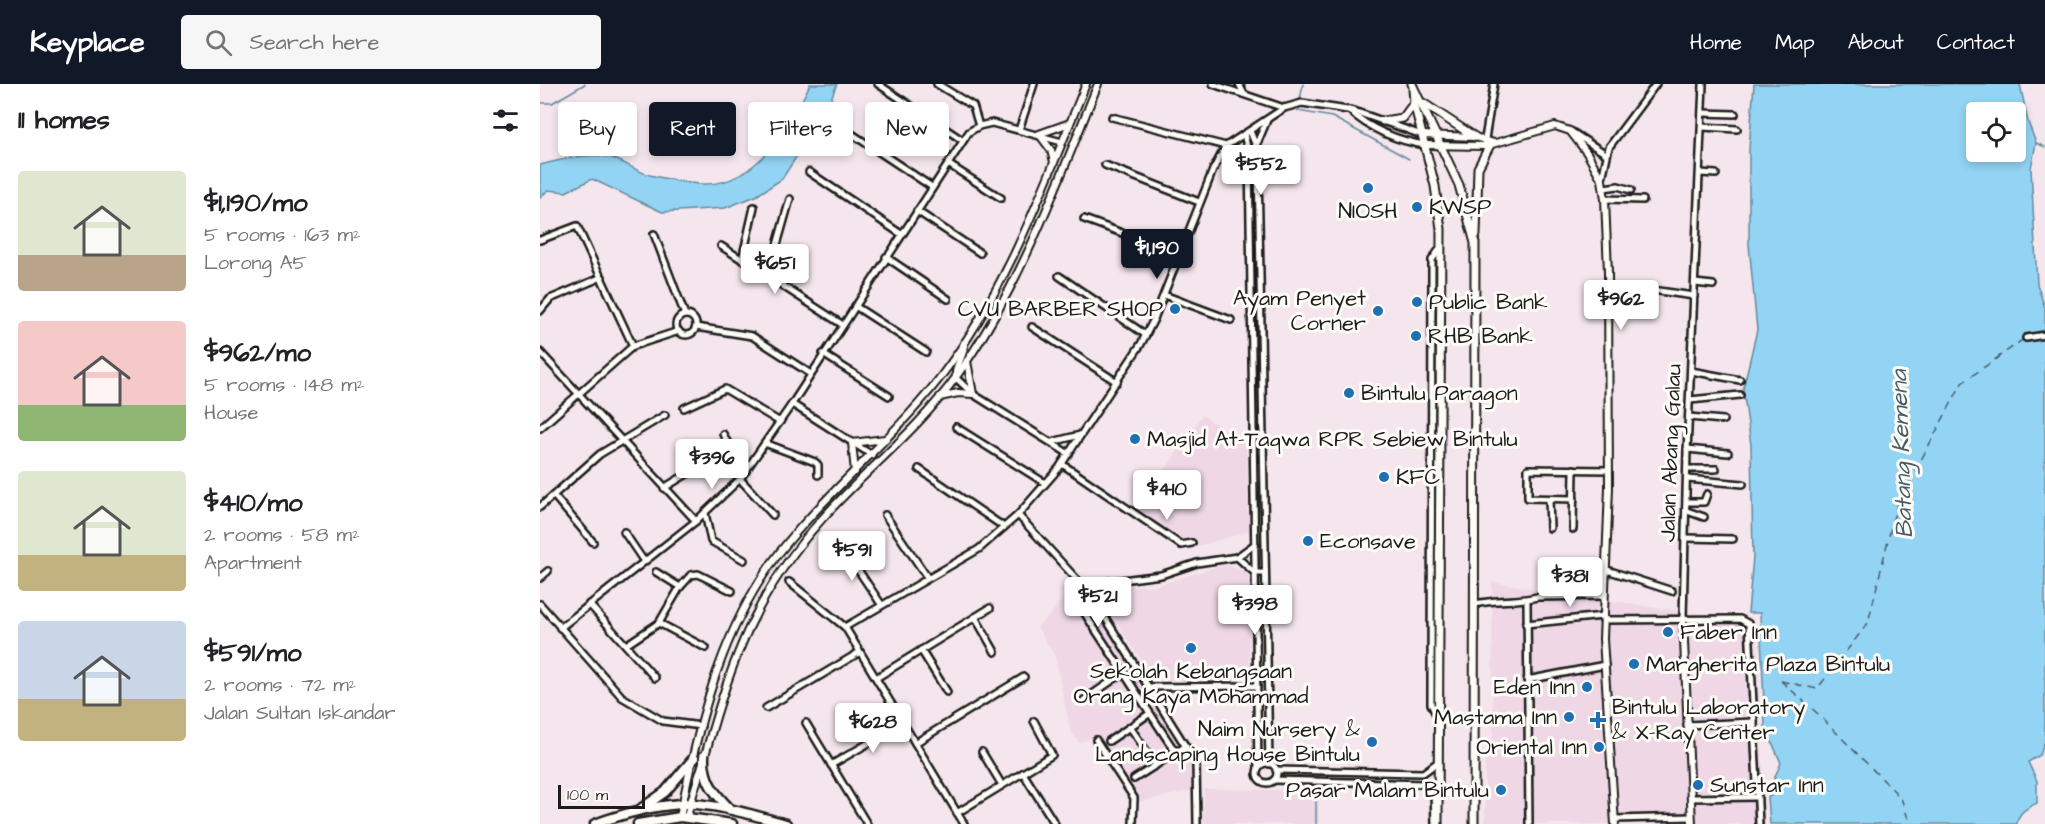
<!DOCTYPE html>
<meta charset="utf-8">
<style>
body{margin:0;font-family:"Architects Daughter",sans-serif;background:#f6f6f6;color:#202124;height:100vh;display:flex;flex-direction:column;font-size:22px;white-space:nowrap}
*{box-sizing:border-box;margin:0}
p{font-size:20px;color:#757577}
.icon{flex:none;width:33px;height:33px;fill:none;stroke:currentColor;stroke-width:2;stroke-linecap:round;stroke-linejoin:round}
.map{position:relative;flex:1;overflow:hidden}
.drawer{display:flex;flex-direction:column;background:#fff;width:540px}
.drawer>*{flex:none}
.hud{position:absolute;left:18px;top:18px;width:570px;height:54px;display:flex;gap:12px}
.fabs{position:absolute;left:1426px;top:18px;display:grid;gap:12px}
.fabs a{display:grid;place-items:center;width:60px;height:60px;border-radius:6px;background:#fff;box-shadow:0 3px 9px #0003;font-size:30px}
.scale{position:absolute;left:18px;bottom:15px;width:87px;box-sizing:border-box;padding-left:6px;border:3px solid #1c1c1c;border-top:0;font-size:16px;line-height:21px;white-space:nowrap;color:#1c1c1c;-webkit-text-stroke:4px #fdfcf7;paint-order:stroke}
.price{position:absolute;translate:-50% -51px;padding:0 14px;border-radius:6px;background:#fff;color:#222;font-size:20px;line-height:39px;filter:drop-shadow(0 2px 3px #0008)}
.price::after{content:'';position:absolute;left:50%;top:36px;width:18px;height:14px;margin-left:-9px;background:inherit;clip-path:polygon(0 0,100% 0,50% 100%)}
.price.current{background:#111827;color:#fff}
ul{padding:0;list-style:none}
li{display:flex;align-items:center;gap:18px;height:150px;padding:0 18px}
li span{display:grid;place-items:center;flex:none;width:168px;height:120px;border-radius:6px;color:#555}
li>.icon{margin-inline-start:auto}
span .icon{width:72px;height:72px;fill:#fffc;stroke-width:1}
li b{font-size:26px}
h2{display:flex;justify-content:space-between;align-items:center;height:72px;padding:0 18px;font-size:26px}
.pill{padding:0 21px;border-radius:6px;background:#fff;box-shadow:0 3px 9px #0003;font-size:21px;line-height:54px}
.pill.current{background:#111827;color:#fff}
header{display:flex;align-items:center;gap:36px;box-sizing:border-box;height:84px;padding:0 30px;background:#111827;color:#fff}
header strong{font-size:28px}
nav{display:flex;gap:33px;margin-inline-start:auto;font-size:21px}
.search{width:420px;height:54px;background:#f6f6f6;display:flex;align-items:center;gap:15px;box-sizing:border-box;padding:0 21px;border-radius:6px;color:#757577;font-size:22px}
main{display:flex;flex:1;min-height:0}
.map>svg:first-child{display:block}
</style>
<header>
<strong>Keyplace</strong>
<div class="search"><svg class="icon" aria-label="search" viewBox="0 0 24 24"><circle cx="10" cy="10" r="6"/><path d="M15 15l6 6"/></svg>Search here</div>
<nav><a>Home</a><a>Map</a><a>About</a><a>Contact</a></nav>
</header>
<main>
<section class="drawer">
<h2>11 homes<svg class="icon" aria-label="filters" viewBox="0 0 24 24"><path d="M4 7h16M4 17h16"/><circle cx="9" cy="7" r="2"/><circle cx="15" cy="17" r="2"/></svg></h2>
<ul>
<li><span style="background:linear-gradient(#dfe7d0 70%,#b9a48a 0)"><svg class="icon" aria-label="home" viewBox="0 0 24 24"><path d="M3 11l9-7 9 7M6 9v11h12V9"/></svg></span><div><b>$1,190/mo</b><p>5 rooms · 163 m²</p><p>Lorong A5</p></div></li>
<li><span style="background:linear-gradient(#f6c9c9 70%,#8fb573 0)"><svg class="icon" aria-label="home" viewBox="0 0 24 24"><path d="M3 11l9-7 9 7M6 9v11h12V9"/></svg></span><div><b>$962/mo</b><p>5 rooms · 148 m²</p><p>House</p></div></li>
<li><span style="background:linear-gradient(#dfe7d0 70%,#c2b280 0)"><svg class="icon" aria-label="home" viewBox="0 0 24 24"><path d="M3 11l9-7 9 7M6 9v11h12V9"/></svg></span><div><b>$410/mo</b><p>2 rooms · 58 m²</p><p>Apartment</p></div></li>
<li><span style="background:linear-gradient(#c9d6e8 65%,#c2b280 0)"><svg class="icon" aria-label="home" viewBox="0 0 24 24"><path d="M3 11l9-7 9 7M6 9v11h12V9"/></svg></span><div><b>$591/mo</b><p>2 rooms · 72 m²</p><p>Jalan Sultan Iskandar</p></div></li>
</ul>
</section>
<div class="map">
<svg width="1505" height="740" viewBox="0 0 1505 740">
<rect width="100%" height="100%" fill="#f5e6ed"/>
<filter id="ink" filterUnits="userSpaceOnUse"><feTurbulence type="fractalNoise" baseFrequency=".0167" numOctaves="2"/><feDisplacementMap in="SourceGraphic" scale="12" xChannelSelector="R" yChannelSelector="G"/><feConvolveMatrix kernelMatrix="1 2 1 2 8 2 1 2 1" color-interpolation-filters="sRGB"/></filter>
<g filter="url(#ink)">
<g fill="#efd7e6">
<polygon points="662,331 706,360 709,447 652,464 599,425"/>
<polygon points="685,480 704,487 711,494 709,598 613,595 565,520 564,503 615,502"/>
<polygon points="952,498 1216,539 1225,740 945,740 945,671 953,671"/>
<polygon points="533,499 553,521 654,686 653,706 599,718 555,652 539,659 530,646 515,572 497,543 512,529"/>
<polygon points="664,705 779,707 779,740 663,740"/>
</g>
<g fill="#93d4f4" stroke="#638a9e" stroke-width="1.5" fill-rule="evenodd">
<path d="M270,0H297L286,27L242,95L216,112L185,124L122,128L52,95L26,108L8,106L0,114V81C19,76 53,67 72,74C85,78 97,88 110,91C127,95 148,100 165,100C217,101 251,40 270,0Z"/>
<path d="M1214,0H1480L1488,38L1496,59L1491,84L1497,200L1505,224V657L1500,671L1488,678L1497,697V719C1487,724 1478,728 1477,740H1230L1228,713L1231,712L1232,699L1241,679L1225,642L1220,529H1208L1213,473L1211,361L1203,305L1217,246L1209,160V65ZM1437,28H1476V68H1437Z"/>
</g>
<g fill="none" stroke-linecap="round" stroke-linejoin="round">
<g stroke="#638a9e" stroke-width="1.5">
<polyline points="760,16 763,0"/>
<polyline points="0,19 12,19 45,0"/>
<polyline points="759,21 758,27 792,33 869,75"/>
<polyline points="1496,59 1505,63"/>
<polyline points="776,740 776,711"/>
</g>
<g stroke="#465c68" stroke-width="1.5" stroke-dasharray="8 6" stroke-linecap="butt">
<polyline points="1241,597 1277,605 1328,539 1356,423 1422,299 1485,254"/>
<polyline points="1241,597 1277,629 1361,714 1370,740"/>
</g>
<defs>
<g id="minor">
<polyline points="338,0 422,56"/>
<polyline points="397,0 433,22 439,42"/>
<polyline points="673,0 744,24"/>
<polyline points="699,0 704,10"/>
<path d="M809,26C829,45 858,57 885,61"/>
<polyline points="1162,29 1195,30"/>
<polyline points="572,33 686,62"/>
<polyline points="1162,43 1197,45"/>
<polyline points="303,44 392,103"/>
<polyline points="479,46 494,0"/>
<polyline points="710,47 716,62 718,82 729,680"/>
<polyline points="1032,48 1066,70"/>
<polyline points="704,50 709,71 718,684"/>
<polyline points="945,55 954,0"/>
<polyline points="716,62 727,36"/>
<polyline points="408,80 461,114"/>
<polyline points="565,81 659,118"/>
<polyline points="269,88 361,150"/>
<polyline points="1160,89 1176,90"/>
<polyline points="1062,95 1069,63 1116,0"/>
<polyline points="1064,104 1078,102 1091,106"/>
<polyline points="1065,115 1103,116"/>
<polyline points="377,127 440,169"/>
<polyline points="544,135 639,170"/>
<polyline points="114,150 145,231"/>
<polyline points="0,156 37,142 93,262"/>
<polyline points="181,162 303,241"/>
<polyline points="346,173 408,215"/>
<polyline points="202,176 214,123"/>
<polyline points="519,192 606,251"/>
<polyline points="228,193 250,115"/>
<polyline points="1155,199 1173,201"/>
<polyline points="1112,206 1154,212"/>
<polyline points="624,211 691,236"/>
<polyline points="315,222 386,268"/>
<polyline points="0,227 10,215 62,193"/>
<circle cx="146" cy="241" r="10"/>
<polyline points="156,243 212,252 271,290"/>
<polyline points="492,243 577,298"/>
<polyline points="1486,254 1505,251"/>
<polyline points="0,268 156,437"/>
<polyline points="283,270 349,312"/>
<polyline points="1151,287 1200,296"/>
<polyline points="416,294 433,310 529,370"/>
<polyline points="1150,316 1200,311"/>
<polyline points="252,320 429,48 439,42 452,39 522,58"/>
<polyline points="144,324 185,305 240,338"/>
<polyline points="1149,333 1183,336"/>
<polyline points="416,343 505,399"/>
<polyline points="0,344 93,262 139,247"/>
<polyline points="183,350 198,379 206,387"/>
<polyline points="512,358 540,351"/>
<polyline points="227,360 275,378 278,381 278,391"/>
<polyline points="1147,365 1188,369"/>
<polyline points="522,380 641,461 652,459"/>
<polyline points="379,385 464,443"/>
<polyline points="1147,385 1176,385"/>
<polyline points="200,395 233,431"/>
<polyline points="1147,395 1203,400"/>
<polyline points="124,404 155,385"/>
<polyline points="14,412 53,458"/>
<polyline points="1009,415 1010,444"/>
<polyline points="1034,415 988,414 988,385 1069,386"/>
<polyline points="1147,418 1164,418 1167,410"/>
<polyline points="0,423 60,370 125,331"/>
<polyline points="1147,427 1164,433"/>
<polyline points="165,429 171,457 204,476"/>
<polyline points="345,431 387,493"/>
<polyline points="1033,445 1034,385"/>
<polyline points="84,448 103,476"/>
<polyline points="1146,454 1193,455"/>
<polyline points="302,462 341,520"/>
<polyline points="697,473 715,489 725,489"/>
<polyline points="1067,486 1132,507"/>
<polyline points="116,488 140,503"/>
<polyline points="0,494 8,487"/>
<polyline points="249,498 305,543 424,740"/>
<polyline points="543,501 621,491 657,479 697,473 715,460"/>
<polyline points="551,511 538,519 636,669"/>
<polyline points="987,517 989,740"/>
<polyline points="0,520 82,613 123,637 161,642"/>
<polyline points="49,520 115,594"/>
<path d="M935,520C956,515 977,518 997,513L1063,512"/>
<polyline points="435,533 455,568"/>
<polyline points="1143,534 1147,368 1163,0"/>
<polyline points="1063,536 1200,535 1209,540 1219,740"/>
<polyline points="119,539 166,564"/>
<polyline points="986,540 1063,532"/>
<polyline points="305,543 439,465 478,431"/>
<polyline points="20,544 156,437 200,395 252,320 332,371"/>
<polyline points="86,561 119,539 140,503 151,491 158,490 192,507"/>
<polyline points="381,566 407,608"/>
<polyline points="336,594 450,524"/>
<polyline points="987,596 1065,581"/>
<polyline points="610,603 717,602"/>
<polyline points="544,616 583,589"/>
<polyline points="226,624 320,568"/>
<polyline points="898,634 891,620 892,176 901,163"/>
<polyline points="266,639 327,740"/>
<polyline points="1147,641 1214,638"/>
<polyline points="590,643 616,681"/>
<polyline points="556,656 594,714 593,740"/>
<polyline points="569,657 609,630"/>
<polyline points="375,659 484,593"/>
<polyline points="442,668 462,701"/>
<circle cx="727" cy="689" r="10"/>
<polyline points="291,681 363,639"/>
<polyline points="736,686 883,689 898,678"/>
<polyline points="483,689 515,740"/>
<polyline points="594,695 646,662"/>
<polyline points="734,696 885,700 894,707 895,740"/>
<polyline points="1151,714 1218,713"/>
<polyline points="417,729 512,671 494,637"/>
<polyline points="1075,735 1151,733"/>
<polyline points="657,740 656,679 551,511 478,431 519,384 601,260 614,235 673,86 686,62 744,24 762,19 814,27 882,51"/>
</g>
<g id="tertiary">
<polyline points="882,51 935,53 954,59"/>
<polyline points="885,61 945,62 1015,42 1030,47 1047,69 1062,96 1065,115 1068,188 1069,404 1063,555 1075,740"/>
<polyline points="514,78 511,66 499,50 530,39"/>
<path d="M416,293C414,280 426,271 424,259"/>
<polyline points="400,313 418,309 433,310 427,277"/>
<polyline points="315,388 312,359 345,355"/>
<polyline points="1143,534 1152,740"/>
<path d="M140,733C159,636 183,535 248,458C295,401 353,354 399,295C467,207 504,102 546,0"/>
<path d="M147,733C152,711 160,690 166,668C191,576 217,507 282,435C325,387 378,346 416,293C480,204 517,101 558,0"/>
</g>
<g id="secondary">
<polyline points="872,0 919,101 935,159 934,740"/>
<polyline points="873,5 874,19 895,102 901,145 898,740"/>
<polyline points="883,19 935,53"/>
<polyline points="843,37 863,34 874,19"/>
<polyline points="936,151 938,84 950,61"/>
</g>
<g id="primary">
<path d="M164,672C163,696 174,709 190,725"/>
<polyline points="102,724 125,708 154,674"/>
<path d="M55,740C82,730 113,722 141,720C172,718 216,732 246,740"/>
<polyline points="98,740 140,733 192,740"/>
</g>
</defs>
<use href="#minor" stroke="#1c1c1c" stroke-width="10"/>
<use href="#tertiary" stroke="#1c1c1c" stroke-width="10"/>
<use href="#secondary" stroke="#1c1c1c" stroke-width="11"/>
<use href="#primary" stroke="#1c1c1c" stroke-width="13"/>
<use href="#minor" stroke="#fdfcf7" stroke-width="5"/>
<use href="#tertiary" stroke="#fdfcf7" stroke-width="6"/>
<use href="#secondary" stroke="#fdfcf7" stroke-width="7"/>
<use href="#primary" stroke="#fdfcf7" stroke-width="8"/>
</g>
</g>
<g fill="#1f6fb2" stroke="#fdfcf7" stroke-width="2">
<circle cx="828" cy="104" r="6"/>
<circle cx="877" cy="123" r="6"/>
<circle cx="877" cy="218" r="6"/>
<circle cx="635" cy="225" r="6"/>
<circle cx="838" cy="227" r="6"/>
<circle cx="876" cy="252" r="6"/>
<circle cx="809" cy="309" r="6"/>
<circle cx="595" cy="355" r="6"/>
<circle cx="844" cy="393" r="6"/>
<circle cx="768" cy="457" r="6"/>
<circle cx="1128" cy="548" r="6"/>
<circle cx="651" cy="564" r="6"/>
<circle cx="1094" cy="580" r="6"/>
<circle cx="1047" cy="603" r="6"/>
<circle cx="1029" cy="633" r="6"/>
<path d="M1055 627h6v6h6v6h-6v6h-6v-6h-6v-6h6z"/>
<circle cx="832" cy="658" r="6"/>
<circle cx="1059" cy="663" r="6"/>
<circle cx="1158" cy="701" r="6"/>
<circle cx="961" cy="706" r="6"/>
</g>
<g text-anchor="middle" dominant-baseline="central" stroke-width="6" stroke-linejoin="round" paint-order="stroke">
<g font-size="22" fill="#1c1c1c" stroke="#fdfcf7" text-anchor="start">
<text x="889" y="123">KWSP</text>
<text x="828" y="127" text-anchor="middle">NIOSH</text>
<text x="826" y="214" text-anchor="end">Ayam Penyet<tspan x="826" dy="25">Corner</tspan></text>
<text x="889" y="218">Public Bank</text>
<text x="623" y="225" text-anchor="end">CVU BARBER SHOP</text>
<text x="888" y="252">RHB Bank</text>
<text x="821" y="309">Bintulu Paragon</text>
<text x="607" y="355">Masjid At-Taqwa RPR Sebiew Bintulu</text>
<text x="856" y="393">KFC</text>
<text x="780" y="457">Econsave</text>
<text x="1140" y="548">Faber Inn</text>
<text x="1106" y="580">Margherita Plaza Bintulu</text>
<text x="651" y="587" text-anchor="middle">Sekolah Kebangsaan<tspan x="651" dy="25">Orang Kaya Mohammad</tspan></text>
<text x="1035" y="603" text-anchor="end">Eden Inn</text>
<text x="1072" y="623">Bintulu Laboratory<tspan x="1072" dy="25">&amp; X-Ray Center</tspan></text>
<text x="1017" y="633" text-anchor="end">Mastama Inn</text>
<text x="820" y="645" text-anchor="end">Naim Nursery &amp;<tspan x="820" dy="25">Landscaping House Bintulu</tspan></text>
<text x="1047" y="663" text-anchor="end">Oriental Inn</text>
<text x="1170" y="701">Sunstar Inn</text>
<text x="949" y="706" text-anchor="end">Pasar Malam Bintulu</text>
</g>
<g font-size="22" fill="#1c1c1c" stroke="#fdfcf7">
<text transform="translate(1131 369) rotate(-88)">Jalan Abang Galau</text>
</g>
<g font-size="24" font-style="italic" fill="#465c68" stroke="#fdfcf7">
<text transform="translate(1362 370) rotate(-92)">Batang Kemena</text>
</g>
</g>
</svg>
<div class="fabs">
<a><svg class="icon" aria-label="locate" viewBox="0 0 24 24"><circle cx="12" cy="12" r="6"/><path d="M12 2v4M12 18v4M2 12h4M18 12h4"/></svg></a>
</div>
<div class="scale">100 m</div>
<b class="price" style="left:721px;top:112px">$552</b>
<b class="price current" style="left:617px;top:196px">$1,190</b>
<b class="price" style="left:235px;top:211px">$651</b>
<b class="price" style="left:1081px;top:247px">$962</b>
<b class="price" style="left:172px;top:406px">$396</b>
<b class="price" style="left:627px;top:437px">$410</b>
<b class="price" style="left:312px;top:498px">$591</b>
<b class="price" style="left:1030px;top:524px">$381</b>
<b class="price" style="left:558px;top:544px">$521</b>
<b class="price" style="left:715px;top:552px">$398</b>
<b class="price" style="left:333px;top:670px">$628</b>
<div class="hud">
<a class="pill">Buy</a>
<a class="pill current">Rent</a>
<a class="pill">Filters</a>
<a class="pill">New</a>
</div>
</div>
</main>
